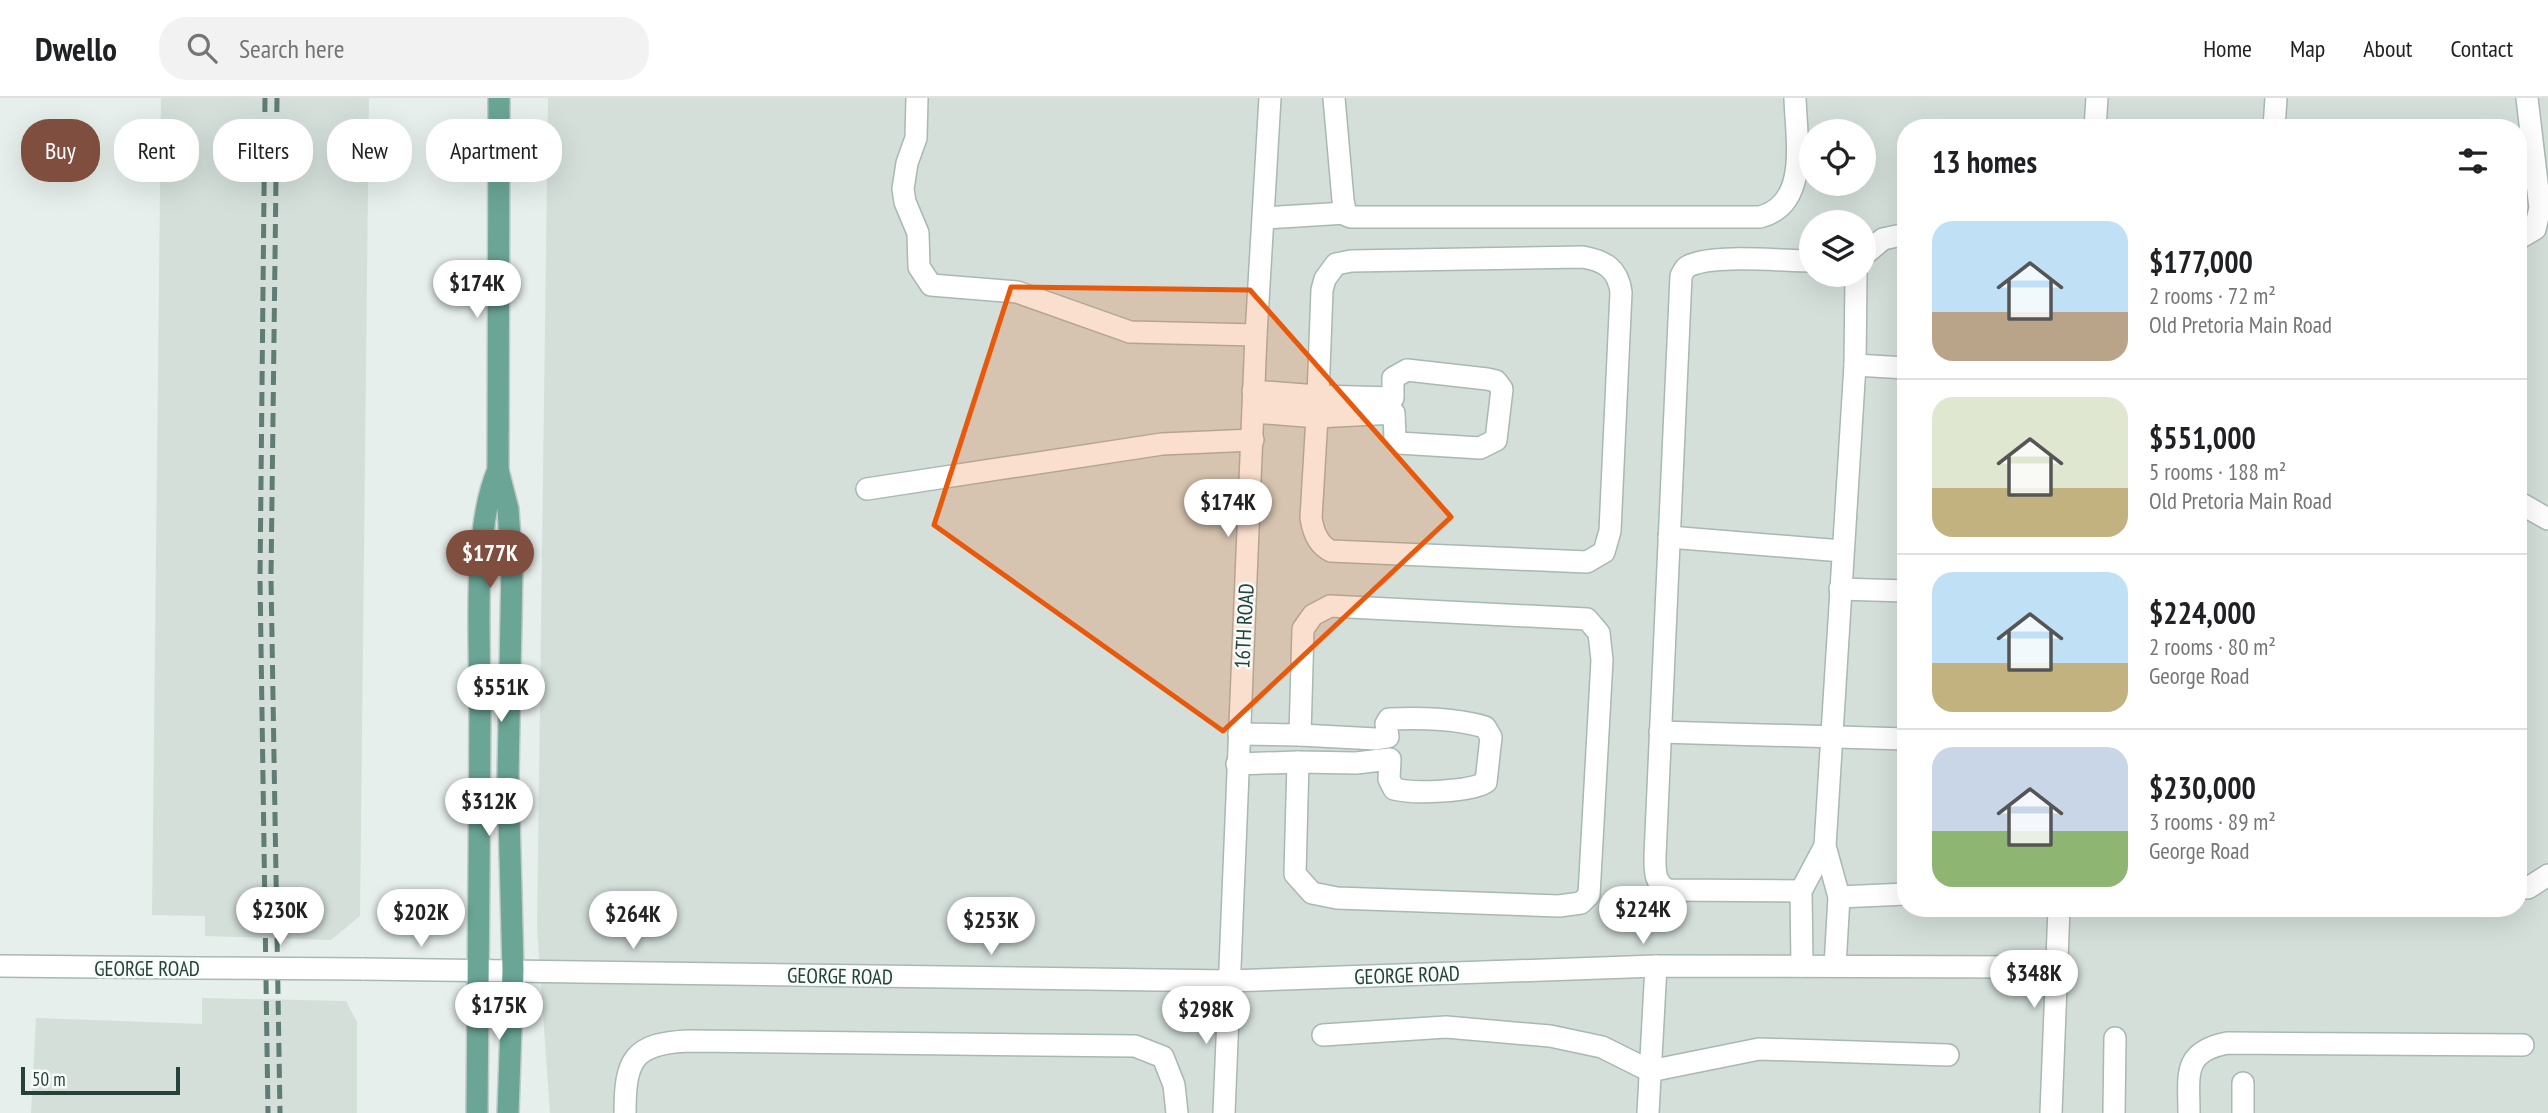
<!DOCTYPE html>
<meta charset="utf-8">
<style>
body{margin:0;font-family:"PT Sans Narrow",sans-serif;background:#f2f2f2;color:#202124;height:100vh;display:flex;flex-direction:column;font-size:26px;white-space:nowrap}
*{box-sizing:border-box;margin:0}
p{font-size:23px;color:#757577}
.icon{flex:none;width:38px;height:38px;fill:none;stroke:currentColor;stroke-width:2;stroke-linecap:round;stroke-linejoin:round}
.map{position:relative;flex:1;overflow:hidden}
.details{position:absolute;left:1897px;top:21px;width:630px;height:798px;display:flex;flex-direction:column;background:#fff;border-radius:28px;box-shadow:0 7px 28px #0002}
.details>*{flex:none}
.banner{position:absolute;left:21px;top:21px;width:665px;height:63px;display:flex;gap:14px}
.tools{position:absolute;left:1799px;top:21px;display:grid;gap:14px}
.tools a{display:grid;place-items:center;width:77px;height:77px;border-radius:50%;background:#fff;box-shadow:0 7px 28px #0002;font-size:35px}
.scale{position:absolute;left:21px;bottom:18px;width:159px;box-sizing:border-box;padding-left:7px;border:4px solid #24423a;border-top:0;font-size:19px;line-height:24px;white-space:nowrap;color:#24423a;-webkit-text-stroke:5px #f7fbf9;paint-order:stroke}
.price{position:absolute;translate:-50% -60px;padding:0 16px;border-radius:24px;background:#fff;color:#222;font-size:23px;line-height:46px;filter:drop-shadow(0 2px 4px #0008)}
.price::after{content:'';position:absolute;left:50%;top:42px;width:21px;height:16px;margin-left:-10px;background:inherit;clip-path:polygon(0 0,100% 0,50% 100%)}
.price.current{background:#7f4e3f;color:#fff}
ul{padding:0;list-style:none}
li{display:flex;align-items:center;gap:21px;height:175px;padding:0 35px}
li+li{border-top:2px solid #e0e0e0}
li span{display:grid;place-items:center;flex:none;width:196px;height:140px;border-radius:21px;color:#555}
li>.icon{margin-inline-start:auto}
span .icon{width:84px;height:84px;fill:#fffc;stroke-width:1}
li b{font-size:30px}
h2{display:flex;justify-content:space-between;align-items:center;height:84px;padding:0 35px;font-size:30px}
.pill{padding:0 24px;border-radius:28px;background:#fff;box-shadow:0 7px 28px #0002;font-size:24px;line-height:63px}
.pill.current{background:#7f4e3f;color:#fff}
header{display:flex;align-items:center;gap:42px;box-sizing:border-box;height:98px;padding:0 35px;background:#fff;border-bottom:2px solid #e0e0e0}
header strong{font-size:33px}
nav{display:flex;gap:38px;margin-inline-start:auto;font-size:24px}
.search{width:490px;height:63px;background:#f2f2f2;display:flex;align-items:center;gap:18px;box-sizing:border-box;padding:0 24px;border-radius:28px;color:#757577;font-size:26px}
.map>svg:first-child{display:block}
</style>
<header>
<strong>Dwello</strong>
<div class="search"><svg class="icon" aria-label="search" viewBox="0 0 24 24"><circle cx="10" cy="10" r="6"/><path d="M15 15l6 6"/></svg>Search here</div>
<nav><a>Home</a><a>Map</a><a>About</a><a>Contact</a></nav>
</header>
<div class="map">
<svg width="2548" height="1015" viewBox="0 0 2548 1015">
<rect width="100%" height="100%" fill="#e6efeb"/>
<g fill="#d4dfda" fill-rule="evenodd">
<polygon points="161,0 369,0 360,818 331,842 205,838 205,818 152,817"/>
<path d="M548,0H2548V1015H550L537,831ZM1906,30H2518V810H1906ZM1811,33H1864V86H1811ZM1811,124H1864V177H1811Z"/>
<polygon points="202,900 346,903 357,924 357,1015 31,1015 36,920 202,926"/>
</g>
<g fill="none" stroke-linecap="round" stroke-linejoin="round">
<defs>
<g id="minor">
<polyline points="917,0 916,40 907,65 903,91 905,104 918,135 919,169 931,187 1017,194 1130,234 1256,237"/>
<path d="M1334,0L1343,102L1346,117L1351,119H1760C1810,106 1796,40 1795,0"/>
<polyline points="2095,30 2097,0"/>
<polyline points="2274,30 2276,0"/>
<polyline points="1264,120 1346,115"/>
<polyline points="2518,141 2535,131 2540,110 2527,0"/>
<polyline points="1864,157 1883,141 1906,136"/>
<polyline points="1855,267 1906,270"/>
<path d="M1253,314L1317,319L1311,420C1313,433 1318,447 1331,453L1587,464L1604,454L1610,433L1621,194C1618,171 1605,163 1583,159L1351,163L1336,166L1325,181L1322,192L1318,298L1253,293"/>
<polyline points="1317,319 1394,315 1395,340 1399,345 1480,350 1496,342 1502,291 1496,283 1487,281 1407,272 1393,280 1393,300 1318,298"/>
<polyline points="867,391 1162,346 1253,342"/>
<polyline points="2518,404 2548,421"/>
<polyline points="1669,439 1842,453"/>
<polyline points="1840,491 1906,493"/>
<polyline points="1660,634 1906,641"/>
<path d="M1298,664L1356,665L1390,661L1389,681L1394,691C1413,696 1471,694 1486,684L1491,639L1485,629C1454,620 1421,620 1389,621L1386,626L1388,639L1376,641L1300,637"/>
<polyline points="1237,666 1298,664 1295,776 1312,795 1337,800 1559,808 1581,805 1589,797 1602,562 1599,535 1587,521 1330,508 1313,517 1303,531 1300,637 1239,636"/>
<polyline points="2518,790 2528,790 2548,777"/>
<path d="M1801,793L1668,792C1654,785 1655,772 1655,758L1681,178C1684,172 1685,169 1691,167C1716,156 1782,163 1811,163"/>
<polyline points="1839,799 1906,796"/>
<polyline points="0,868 198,870"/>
<polyline points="1802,868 1801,793 1825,748"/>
<polyline points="1835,868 1839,799 1825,748 1855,267 1856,177"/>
<polyline points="362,871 1230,883 1656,868 2057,869"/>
<polyline points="1323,937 1446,929 1550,938 1602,949 1650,973 1759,951 1948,957"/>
<path d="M625,1015C625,962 633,945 689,943L1135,948L1163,959L1174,987L1177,1015"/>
<polyline points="1224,1015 1256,237 1270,0"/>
<polyline points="1648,1015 1656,868"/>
<polyline points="2051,1015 2059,810"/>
<polyline points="2114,1015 2115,940"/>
<path d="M2189,1015C2189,977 2182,954 2227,945L2523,947"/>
<polyline points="2243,1015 2243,985"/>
</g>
<g id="major">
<polyline points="499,0 498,372 508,411 512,469 508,679 513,872 508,1015"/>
<path d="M477,1015C479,880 479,745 480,610C480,543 472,431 498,372"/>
</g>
</defs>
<use href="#minor" stroke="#a8b8b2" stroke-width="24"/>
<use href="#major" stroke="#c2cac8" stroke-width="24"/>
<use href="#minor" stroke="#fff" stroke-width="21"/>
<use href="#major" stroke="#6aa596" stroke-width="21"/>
<g stroke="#5f7d75" stroke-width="5" stroke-dasharray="14 7" stroke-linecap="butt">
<polyline points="265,0 260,481 268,1015"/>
<polyline points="277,0 271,480 280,1015"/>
</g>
<defs>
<polyline id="minor-bridge" points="198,870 362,871"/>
</defs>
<use href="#minor-bridge" stroke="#a8b8b2" stroke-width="24" stroke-linecap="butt"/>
<use href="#minor-bridge" stroke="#fff" stroke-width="21"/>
</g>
<path fill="#e8590c" fill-opacity="0.2" stroke="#e8590c" stroke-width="5" stroke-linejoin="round" d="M1011,189L1250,192L1451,419L1223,633L934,427Z"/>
<g text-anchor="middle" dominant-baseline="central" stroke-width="5" stroke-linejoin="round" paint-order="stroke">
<g font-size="21" fill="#24423a" stroke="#f7fbf9">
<text transform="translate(1244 528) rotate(-87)">16TH ROAD</text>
<text x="147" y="870">GEORGE ROAD</text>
<text transform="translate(1407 877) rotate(-2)">GEORGE ROAD</text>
<text transform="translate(840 878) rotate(1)">GEORGE ROAD</text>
</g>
</g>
</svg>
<div class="tools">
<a><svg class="icon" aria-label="locate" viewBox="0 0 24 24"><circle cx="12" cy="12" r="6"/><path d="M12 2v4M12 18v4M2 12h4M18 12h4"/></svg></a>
<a><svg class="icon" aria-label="layers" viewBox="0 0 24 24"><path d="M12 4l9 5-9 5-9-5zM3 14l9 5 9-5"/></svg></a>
</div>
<div class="scale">50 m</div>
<b class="price" style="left:477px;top:222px">$174K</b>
<b class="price" style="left:1228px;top:441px">$174K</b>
<b class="price current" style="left:490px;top:492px">$177K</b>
<b class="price" style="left:501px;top:626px">$551K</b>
<b class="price" style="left:489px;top:740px">$312K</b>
<b class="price" style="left:1643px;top:848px">$224K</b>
<b class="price" style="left:280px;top:849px">$230K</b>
<b class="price" style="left:421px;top:851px">$202K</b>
<b class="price" style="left:633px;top:853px">$264K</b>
<b class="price" style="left:991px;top:859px">$253K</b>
<b class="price" style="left:2034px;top:912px">$348K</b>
<b class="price" style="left:499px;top:944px">$175K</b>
<b class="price" style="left:1206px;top:948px">$298K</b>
<div class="banner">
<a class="pill current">Buy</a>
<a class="pill">Rent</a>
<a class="pill">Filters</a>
<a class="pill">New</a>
<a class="pill">Apartment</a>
</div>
<section class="details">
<h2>13 homes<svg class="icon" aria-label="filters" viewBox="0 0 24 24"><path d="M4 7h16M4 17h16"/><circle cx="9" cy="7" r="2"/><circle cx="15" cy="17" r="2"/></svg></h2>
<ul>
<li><span style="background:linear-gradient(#bfe0f5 65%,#b9a48a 0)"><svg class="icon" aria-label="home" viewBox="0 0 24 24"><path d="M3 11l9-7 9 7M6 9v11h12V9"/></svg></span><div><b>$177,000</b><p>2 rooms · 72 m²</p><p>Old Pretoria Main Road</p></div></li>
<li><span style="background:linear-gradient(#dfe7d0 65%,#c2b280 0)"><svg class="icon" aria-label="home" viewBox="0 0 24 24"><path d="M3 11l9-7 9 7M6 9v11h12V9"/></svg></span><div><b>$551,000</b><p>5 rooms · 188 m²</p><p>Old Pretoria Main Road</p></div></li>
<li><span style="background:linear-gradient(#bfe0f5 65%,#c2b280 0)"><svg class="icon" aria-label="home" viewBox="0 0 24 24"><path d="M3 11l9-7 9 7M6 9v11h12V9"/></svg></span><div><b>$224,000</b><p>2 rooms · 80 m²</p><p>George Road</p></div></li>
<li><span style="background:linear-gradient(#c9d6e8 60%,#8fb573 0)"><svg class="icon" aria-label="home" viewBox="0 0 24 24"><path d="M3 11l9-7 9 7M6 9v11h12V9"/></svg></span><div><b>$230,000</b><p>3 rooms · 89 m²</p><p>George Road</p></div></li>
</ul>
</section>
</div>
